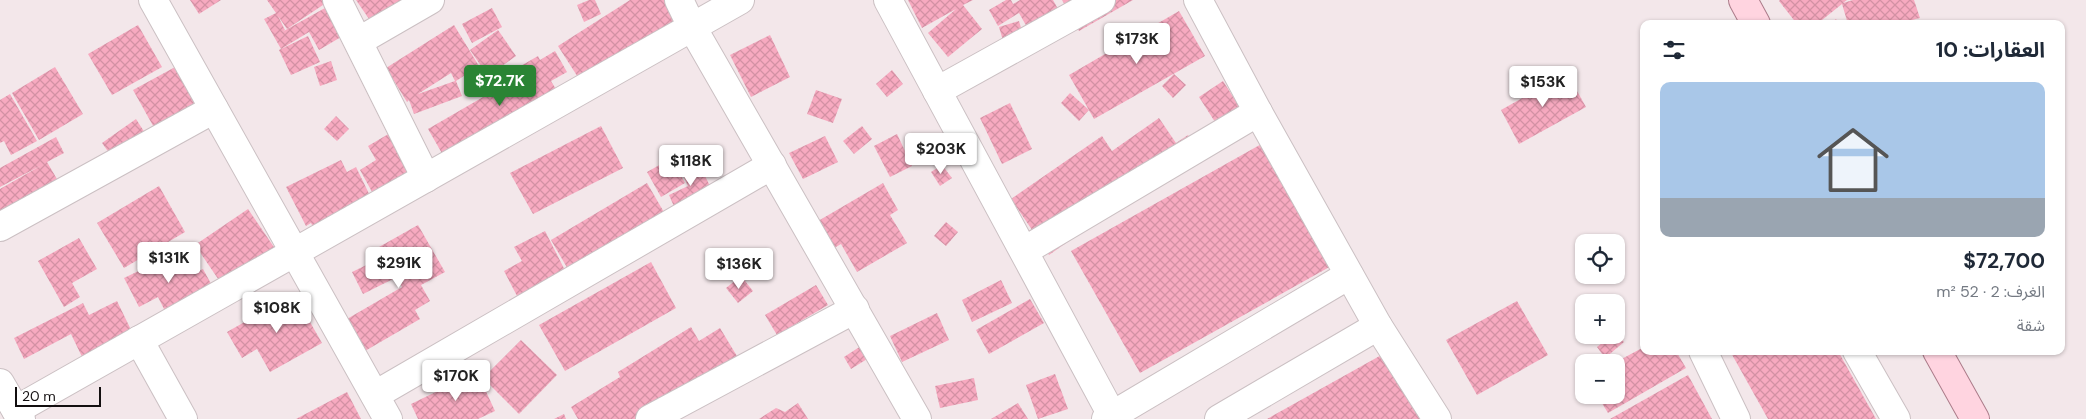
<!DOCTYPE html>
<html lang="ar">
<meta charset="utf-8">
<style>
body{margin:0;font-family:"DM Sans","Noto Sans Arabic",sans-serif;background:#f6f6f7;color:#1f2937;direction:rtl;height:100vh;display:flex;flex-direction:column;font-size:19px;white-space:nowrap}
*{box-sizing:border-box;margin:0}
p{font-size:16px;color:#747a83}
.icon{flex:none;width:28px;height:28px;fill:none;stroke:currentColor;stroke-width:2;stroke-linecap:round;stroke-linejoin:round}
.map{position:relative;flex:1;overflow:hidden;direction:ltr}
.drawer{position:absolute;left:1640px;top:20px;width:425px;height:335px;display:flex;flex-direction:column;background:#fff;border-radius:10px;box-shadow:0 1px 4px #0004;direction:rtl}
.drawer>*{flex:none}
.controls{position:absolute;left:1575px;top:234px;display:grid;gap:10px}
.controls a{display:grid;place-items:center;width:50px;height:50px;border-radius:10px;background:#fff;box-shadow:0 1px 4px #0004;font-size:25px}
.scale{position:absolute;left:15px;bottom:12px;width:86px;box-sizing:border-box;padding-left:5px;border:2px solid #130f10;border-top:0;font-size:14px;line-height:18px;white-space:nowrap;color:#130f10;-webkit-text-stroke:4px #fff;paint-order:stroke}
.price{position:absolute;translate:-50% -42px;padding:0 11px;border-radius:5px;background:#fff;color:#222;font-size:16px;line-height:32px;filter:drop-shadow(0 1px 2px #0008)}
.price::after{content:'';position:absolute;left:50%;top:30px;width:15px;height:11px;margin-left:-8px;background:inherit;clip-path:polygon(0 0,100% 0,50% 100%)}
.price.on{background:#2a8434;color:#fff}
ul{padding:0;list-style:none}
li{display:grid;align-content:center;gap:10px;height:265px;padding:0 20px}
li+li{border-top:1px solid #e0e1e3}
li span{display:grid;place-items:center;height:155px;border-radius:10px;color:#555}
li>.icon{margin-inline-start:auto}
span .icon{width:90px;height:90px;fill:#fffc;stroke-width:1}
li b{font-size:21px}
h2{display:flex;justify-content:space-between;align-items:center;height:60px;padding:0 20px;font-size:21px}
.map>svg:first-child{display:block}
</style>
<div class="map">
<svg width="2086" height="419" viewBox="0 0 2086 419">
<defs>
<pattern id="building-cross-hatch" width="8" height="8" patternUnits="userSpaceOnUse" patternTransform="scale(1.25)"><rect width="8" height="8" fill="#f7aac0"/><path d="M0 0l8 8M0 8l8-8" fill="none" stroke="#d391a4"/></pattern>
</defs>
<rect width="100%" height="100%" fill="#f3e7ea"/>
<g fill="url(#building-cross-hatch)" fill-rule="evenodd">
<polygon points="190,0 221,0 199,14"/>
<polygon points="267,0 324,0 326,3 287,29 278,16 285,30 282,32 325,8 341,37 319,50 309,32 281,49 264,19 276,13"/>
<polygon points="356,0 431,0 380,35"/>
<polygon points="589,0 595,0 601,14 584,22 577,5"/>
<polygon points="630,0 685,0 699,22 588,93 558,46"/>
<polygon points="908,0 973,0 963,5 982,29 948,57 928,33 956,9 922,28"/>
<polygon points="1006,0 1011,0 1013,4 1020,0 1053,0 1063,18 1032,36 1019,13 998,26 989,10"/>
<polygon points="1062,0 1133,0 1079,31"/>
<polygon points="1780,0 1847,0 1843,3 1853,0 1914,0 1920,18 1912,20 1913,24 1848,24 1842,4 1817,24 1797,24 1779,1"/>
<polygon points="492,8 502,27 472,43 462,24"/>
<polygon points="1179,11 1205,56 1094,119 1069,75"/>
<polygon points="1836,19 1839,24 1829,24"/>
<polygon points="1019,21 1024,38 1004,44 999,27"/>
<polygon points="138,25 162,67 112,95 88,54"/>
<path d="M454,25L479,66L456,81L462,96L414,114L409,100L407,102L386,68ZM451,73L455,81L418,94Z"/>
<polygon points="498,30 516,56 488,76 470,50"/>
<polygon points="770,35 790,77 751,97 730,55"/>
<polygon points="308,36 320,62 291,75 279,50"/>
<polygon points="555,51 567,72 551,81 560,96 447,162 428,129 509,82 505,75 538,56 540,60"/>
<polygon points="331,61 337,80 320,86 314,67"/>
<polygon points="177,66 199,106 156,131 133,90"/>
<polygon points="55,67 83,114 39,140 12,93"/>
<polygon points="892,70 903,84 887,97 876,84"/>
<polygon points="1567,73 1586,107 1519,144 1501,110"/>
<polygon points="1174,74 1186,85 1173,98 1162,86"/>
<polygon points="1223,81 1248,120 1224,136 1199,97"/>
<polygon points="816,90 842,99 833,123 807,114"/>
<polygon points="1070,93 1089,110 1079,121 1061,103"/>
<polygon points="10,94 37,141 11,155 4,141 0,143 0,100"/>
<polygon points="1010,103 1032,149 1002,164 980,118"/>
<polygon points="336,116 349,129 337,141 324,129"/>
<polygon points="1159,118 1176,143 1188,135 1198,150 1049,255 1011,199 1102,136 1112,151"/>
<polygon points="136,119 145,133 112,157 102,143"/>
<polygon points="601,126 623,168 533,214 510,173"/>
<polygon points="862,126 872,139 854,154 843,141"/>
<polygon points="397,129 423,174 377,201 360,170 376,160 368,146"/>
<polygon points="897,134 912,166 890,177 874,146"/>
<polygon points="825,136 838,162 803,179 789,153"/>
<polygon points="56,137 64,153 47,162 64,191 0,215 0,189 42,165 0,187 0,168"/>
<polygon points="1265,142 1333,265 1140,373 1071,251"/>
<polygon points="672,158 685,183 661,197 647,172"/>
<polygon points="341,160 347,172 356,167 377,210 319,239 311,223 306,226 286,187"/>
<polygon points="697,160 713,192 676,211 669,195 688,186 680,169"/>
<polygon points="942,165 952,178 940,186 931,172"/>
<polygon points="647,183 672,226 576,283 551,240"/>
<polygon points="883,183 898,210 890,215 907,243 857,272 841,244 829,251 813,224"/>
<polygon points="159,186 185,232 124,268 97,223"/>
<polygon points="248,209 278,253 225,289 195,245"/>
<polygon points="946,222 958,232 946,246 934,236"/>
<polygon points="418,225 445,272 421,285 430,301 415,310 420,319 365,351 347,319 402,287 379,247"/>
<polygon points="545,231 574,288 526,313 504,271 522,261 514,247"/>
<polygon points="79,238 97,269 72,283 80,297 64,307 38,261"/>
<polygon points="180,251 192,274 203,269 215,291 167,315 158,297 139,307 124,278"/>
<polygon points="383,257 393,279 363,294 352,272"/>
<polygon points="651,262 676,308 565,371 539,325"/>
<polygon points="741,276 753,291 738,303 726,288"/>
<polygon points="1001,280 1012,303 972,322 962,300"/>
<polygon points="816,285 828,305 777,335 765,315"/>
<polygon points="294,294 322,343 270,372 257,349 242,358 227,332"/>
<polygon points="1030,299 1044,323 989,354 976,330"/>
<polygon points="117,301 134,336 84,361 71,334 24,359 14,338 83,303 89,315"/>
<polygon points="1517,301 1548,355 1477,395 1446,340"/>
<polygon points="937,313 949,340 902,362 890,336"/>
<polygon points="691,327 699,341 720,328 743,366 658,419 578,419 571,407 620,377 618,372"/>
<polygon points="1616,333 1624,342 1605,358 1597,347 1612,335 1616,335"/>
<polygon points="521,340 557,375 519,414 483,378"/>
<polygon points="864,344 872,356 851,369 844,357"/>
<polygon points="1644,347 1644,351 1676,351 1686,368 1608,413 1597,395 1616,395 1616,362"/>
<polygon points="1730,351 1838,351 1876,419 1768,419"/>
<polygon points="1385,353 1422,419 1267,419"/>
<polygon points="477,372 495,411 478,419 418,419 411,404"/>
<polygon points="1055,374 1068,409 1038,419 1026,385"/>
<polygon points="1688,375 1712,419 1610,419"/>
<polygon points="974,378 978,400 940,408 935,386"/>
<polygon points="347,392 361,419 296,419"/>
<polygon points="798,403 808,419 759,419 776,408 785,412"/>
<polygon points="1018,403 1028,419 991,419"/>
<polygon points="564,414 566,419 554,419"/>
</g>
<g fill="none" stroke-linecap="round" stroke-linejoin="round">
<defs>
<g id="minor">
<polyline points="153,0 388,419"/>
<polyline points="337,0 426,178"/>
<polyline points="679,0 692,27 917,419"/>
<polyline points="888,0 1114,419"/>
<polyline points="1198,0 1258,112 1378,326 1437,419"/>
<polyline points="359,41 430,0"/>
<polyline points="937,91 1101,0"/>
<polyline points="0,227 214,109"/>
<polyline points="1024,251 1258,112"/>
<polyline points="139,340 183,419"/>
<polyline points="1703,351 1736,419"/>
<polyline points="1857,351 1896,419"/>
<polyline points="0,383 21,419"/>
<polyline points="375,395 772,165"/>
<polyline points="16,410 740,0"/>
<polyline points="650,419 855,309"/>
<polyline points="1106,419 1349,275"/>
<polyline points="1219,419 1378,326"/>
</g>
<g id="major">
<polyline points="1743,0 1756,24"/>
<polyline points="1937,351 1975,419"/>
</g>
</defs>
<use href="#minor" stroke="#cbc0c3" stroke-width="30"/>
<use href="#major" stroke="#ac7c8a" stroke-width="30"/>
<use href="#minor" stroke="#fff" stroke-width="28"/>
<use href="#major" stroke="#ffd4e0" stroke-width="28"/>
</g>
</svg>
<div class="controls">
<a><svg class="icon" aria-label="locate" viewBox="0 0 24 24"><circle cx="12" cy="12" r="6"/><path d="M12 2v4M12 18v4M2 12h4M18 12h4"/></svg></a>
<a>+</a>
<a>−</a>
</div>
<div class="scale">20 m</div>
<b class="price" style="left:1137px;top:65px">$173K</b>
<b class="price on" style="left:500px;top:107px">$72.7K</b>
<b class="price" style="left:1543px;top:108px">$153K</b>
<b class="price" style="left:941px;top:175px">$203K</b>
<b class="price" style="left:691px;top:187px">$118K</b>
<b class="price" style="left:169px;top:284px">$131K</b>
<b class="price" style="left:399px;top:289px">$291K</b>
<b class="price" style="left:739px;top:290px">$136K</b>
<b class="price" style="left:277px;top:334px">$108K</b>
<b class="price" style="left:456px;top:402px">$170K</b>
<section class="drawer">
<h2>العقارات: 10<svg class="icon" aria-label="filters" viewBox="0 0 24 24"><path d="M4 7h16M4 17h16"/><circle cx="9" cy="7" r="2"/><circle cx="15" cy="17" r="2"/></svg></h2>
<ul>
<li><span style="background:linear-gradient(#a9c7e8 75%,#9aa5b1 0)"><svg class="icon" aria-label="home" viewBox="0 0 24 24"><path d="M3 11l9-7 9 7M6 9v11h12V9"/></svg></span><div><b>$72,700</b><p>الغرف: 2 · 52 m²</p><p>شقة</p></div></li>
</ul>
</section>
</div>
